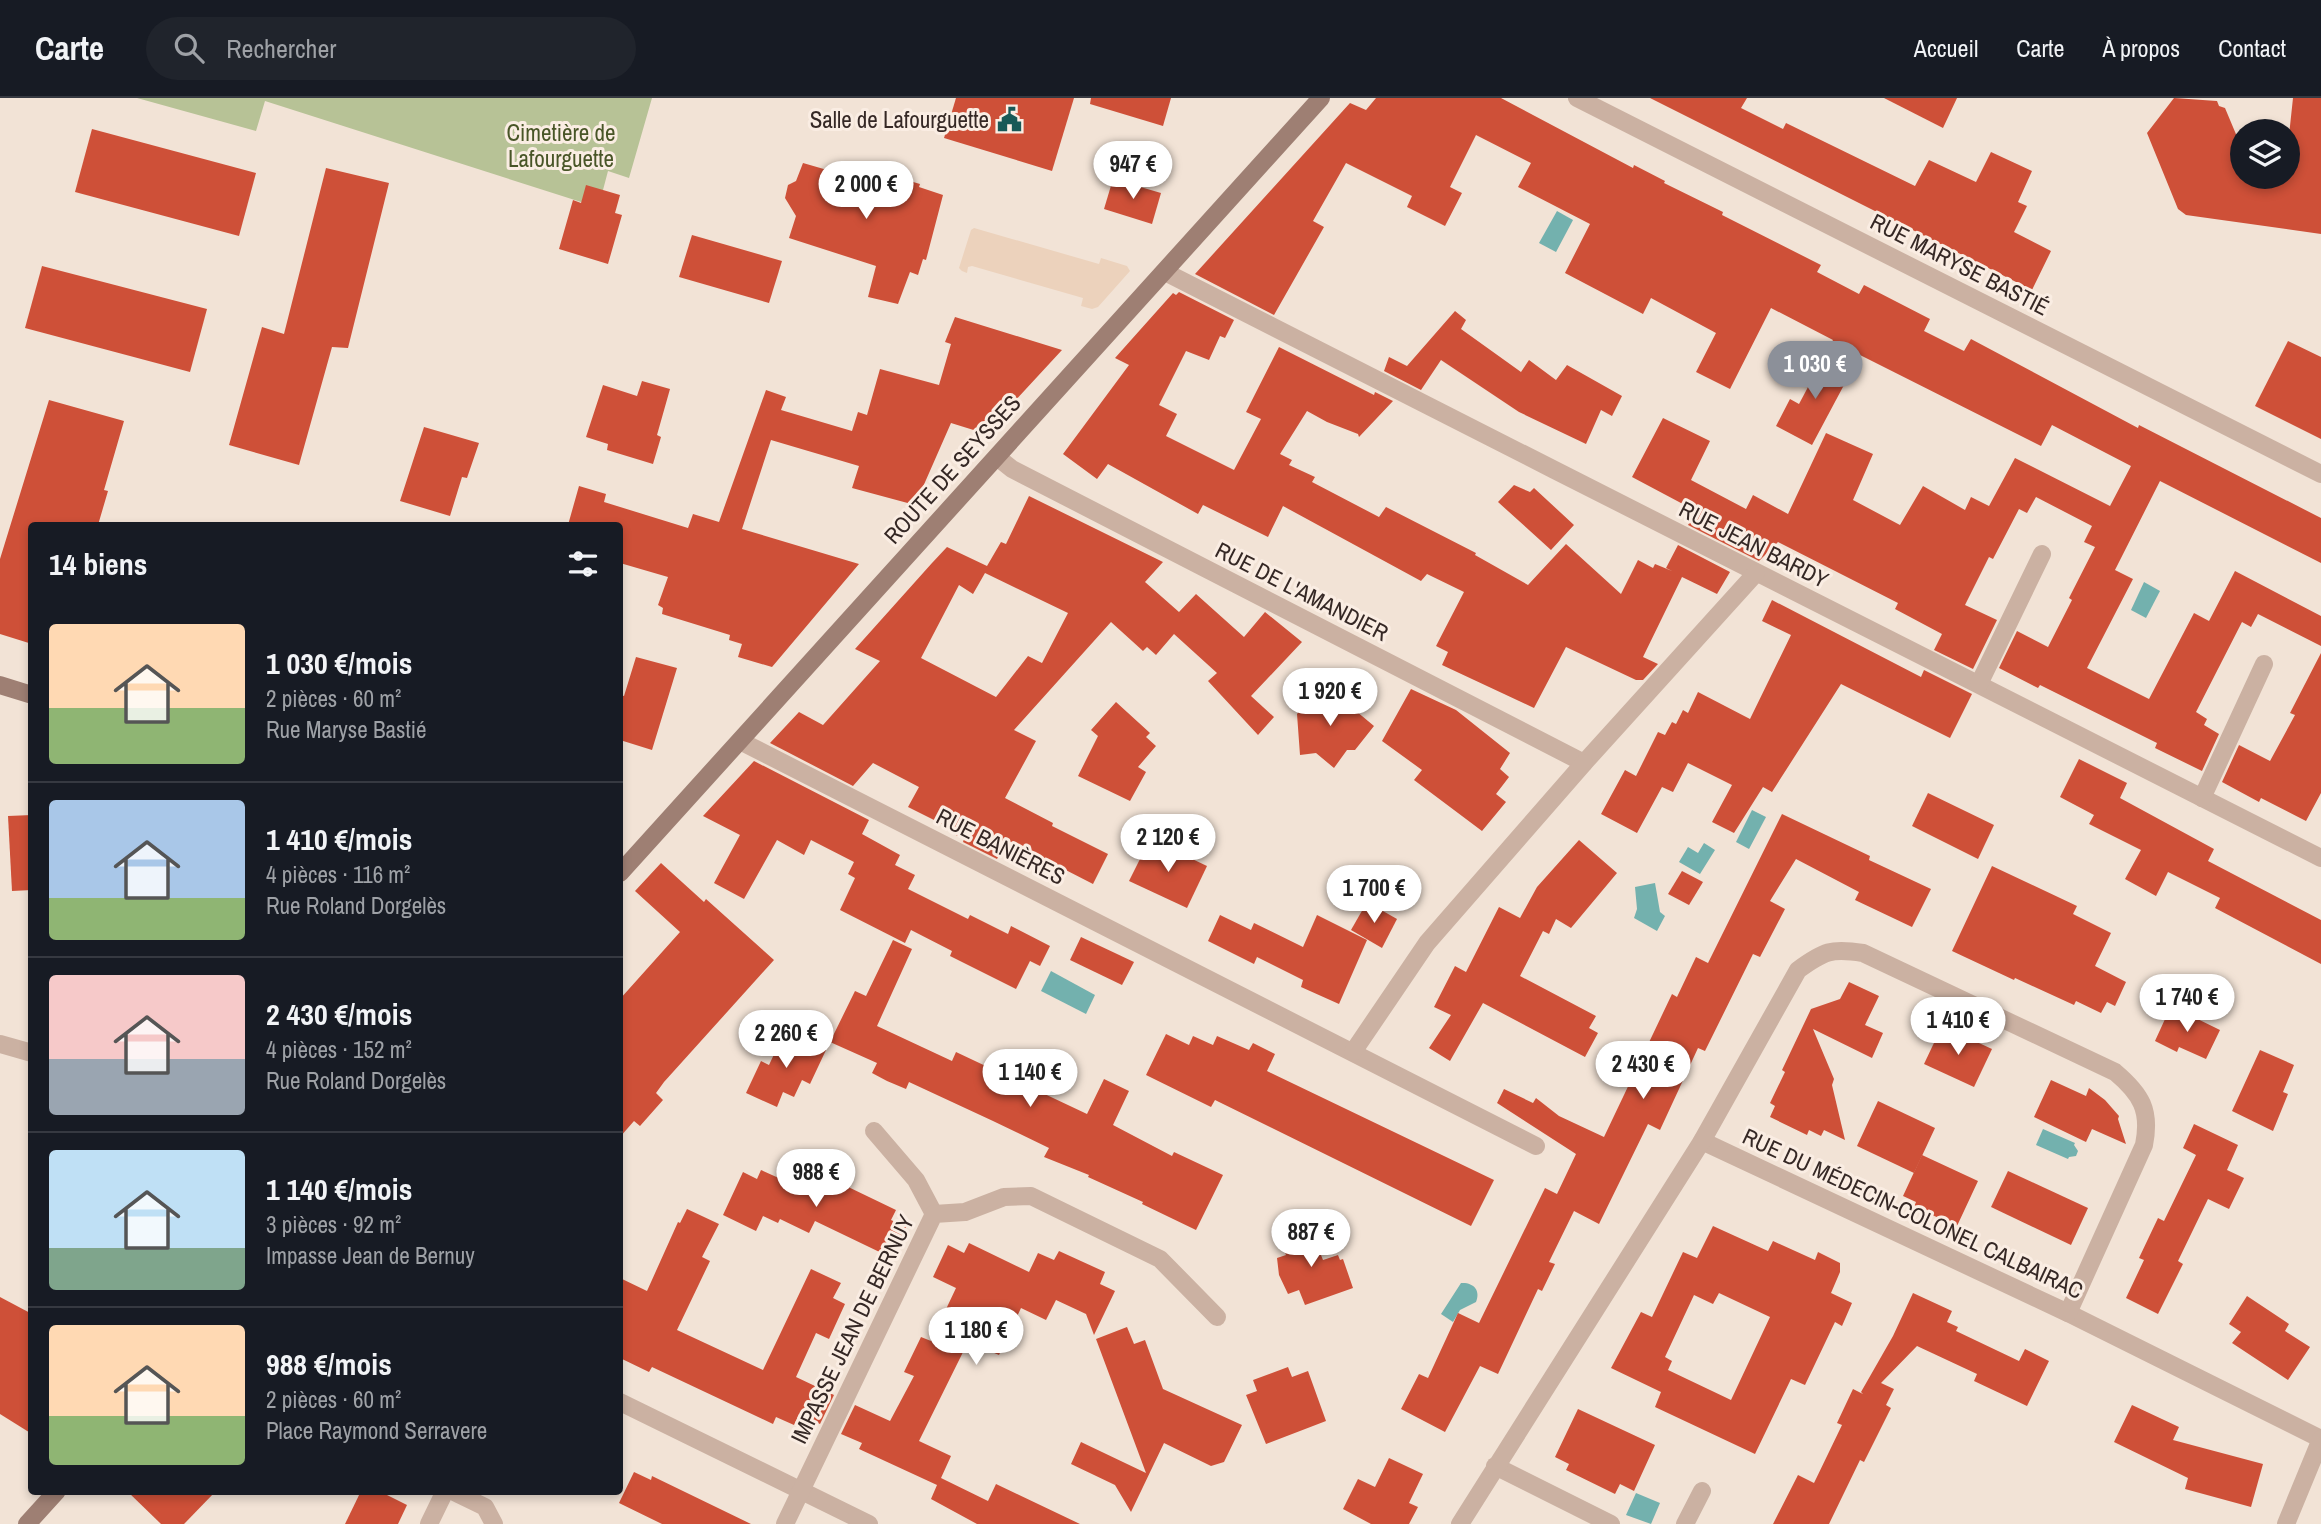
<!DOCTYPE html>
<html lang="fr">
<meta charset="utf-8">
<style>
body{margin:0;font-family:"Archivo Narrow",sans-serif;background:#20242c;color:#f1f3f6;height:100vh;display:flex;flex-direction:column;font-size:26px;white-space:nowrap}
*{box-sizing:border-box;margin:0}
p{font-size:23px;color:#9ea1a6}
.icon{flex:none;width:38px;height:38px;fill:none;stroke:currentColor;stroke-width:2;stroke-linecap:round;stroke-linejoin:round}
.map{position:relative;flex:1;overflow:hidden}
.panel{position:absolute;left:28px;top:424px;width:595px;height:973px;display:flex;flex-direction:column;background:#171b24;border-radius:7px;box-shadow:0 4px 10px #0003}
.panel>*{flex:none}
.fabs{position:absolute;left:2230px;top:21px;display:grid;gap:14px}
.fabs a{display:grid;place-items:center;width:70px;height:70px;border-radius:50%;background:#171b24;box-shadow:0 4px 10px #0003;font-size:35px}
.price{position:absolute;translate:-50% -60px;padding:0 16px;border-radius:24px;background:#fff;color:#222;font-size:23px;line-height:46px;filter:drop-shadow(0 2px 4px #0008)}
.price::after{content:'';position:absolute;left:50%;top:42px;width:21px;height:16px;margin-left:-10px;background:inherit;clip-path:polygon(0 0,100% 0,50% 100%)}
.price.selected{background:#8c9099;color:#fff}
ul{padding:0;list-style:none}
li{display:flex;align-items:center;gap:21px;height:175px;padding:0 21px}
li+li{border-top:2px solid #363941}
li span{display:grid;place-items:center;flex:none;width:196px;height:140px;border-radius:7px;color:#555}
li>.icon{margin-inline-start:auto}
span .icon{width:84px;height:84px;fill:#fffc;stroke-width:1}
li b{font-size:30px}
h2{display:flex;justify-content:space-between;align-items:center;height:84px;padding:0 21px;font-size:30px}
header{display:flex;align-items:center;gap:42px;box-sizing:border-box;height:98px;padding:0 35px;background:#171b24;border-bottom:2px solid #363941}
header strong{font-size:33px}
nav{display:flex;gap:38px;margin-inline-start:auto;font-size:24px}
.search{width:490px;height:63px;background:#20242c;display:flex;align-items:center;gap:18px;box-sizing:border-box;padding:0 24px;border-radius:38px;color:#9ea1a6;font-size:26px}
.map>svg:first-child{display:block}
</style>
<header>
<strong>Carte</strong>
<div class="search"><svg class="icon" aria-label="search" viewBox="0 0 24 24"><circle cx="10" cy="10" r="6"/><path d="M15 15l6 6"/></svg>Rechercher</div>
<nav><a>Accueil</a><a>Carte</a><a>À propos</a><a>Contact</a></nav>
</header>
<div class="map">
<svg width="2321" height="1426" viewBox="0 0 2321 1426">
<rect width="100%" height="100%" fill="#f2e3d6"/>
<polygon fill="#b7c296" points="137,0 652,0 629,80 608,73 603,92 581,104 265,3 256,33"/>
<polygon fill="#ecd2bc" points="974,130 1099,166 1101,160 1127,168 1130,173 1098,209 1092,211 1081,208 1083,200 972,168 968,169 967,175 962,173 959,170 971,132"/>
<g fill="#73b1ae">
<polygon points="1557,113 1573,122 1556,154 1539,145"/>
<polygon points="2144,484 2160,493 2146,520 2131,512"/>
<polygon points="1752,712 1766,719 1749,751 1736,744"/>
<polygon points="1704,745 1715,752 1700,776 1679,764 1688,749 1698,755"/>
<polygon points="1655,785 1660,814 1665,818 1657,833 1634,820 1637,811 1635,789"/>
<polygon points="1051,873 1095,897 1086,916 1041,893"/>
<polygon points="2043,1031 2075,1045 2074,1047 2078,1053 2076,1058 2069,1059 2068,1061 2036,1047"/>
<path d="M1461,1185C1473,1184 1481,1192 1476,1204L1460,1212L1453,1224L1441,1216Z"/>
<polygon points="1636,1395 1660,1405 1651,1426 1626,1417"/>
</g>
<g fill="#ce5038" fill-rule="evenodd">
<polygon points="956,0 1074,0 1052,73 944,40"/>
<polygon points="1091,0 1171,0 1163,28 1090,6"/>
<polygon points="1376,0 1501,0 1633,70 1634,67 1665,83 1664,85 1723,114 1722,117 1821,167 1817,174 1859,196 1864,187 1930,221 1924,233 1964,253 1971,241 2138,330 2139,327 2321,420 2321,465 2160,383 2115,472 2133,481 2087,570 2149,601 2194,515 2209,523 2235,473 2321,518 2321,548 2258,516 2251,529 2242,524 2196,614 2207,621 2204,627 2219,636 2202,673 2155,650 2157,645 2040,587 2038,590 1999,570 2017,533 2048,549 2072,502 2069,500 2095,449 2084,444 2092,428 2036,399 2027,415 2019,411 1993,461 1989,459 1965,507 1997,522 1973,571 1934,552 1942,536 1895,511 1898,505 1778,444 1759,463 1688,427 1696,413 1632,379 1663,320 1710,343 1691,382 1746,411 1753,397 1788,416 1826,335 1873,356 1853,402 1900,427 1923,388 1965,412 1971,399 1989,408 2015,360 2110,408 2131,368 2052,327 2041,348 1860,257 1812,347 1776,328 1790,301 1799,306 1833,242 1771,210 1730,291 1696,274 1716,235 1651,200 1643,216 1565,175 1590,126 1518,89 1531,65 1476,37 1450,89 1462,95 1445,128 1407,109 1412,98 1346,65 1313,123 1324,129 1274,217 1195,176 1350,5 1366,12"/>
<polygon points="1650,0 1747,0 1741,10 1783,31 1786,25 1915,88 1929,62 1976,84 1991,54 2032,73 2018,104 2027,108 2014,134 2051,153 2032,192"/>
<polygon points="1884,0 1957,0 1943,30"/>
<polygon points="2174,0 2217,3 2219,8 2225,10 2238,41 2242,42 2242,79 2287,79 2287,56 2293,0 2321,0 2321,136 2186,117 2178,111 2147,35"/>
<polygon points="92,31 256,75 239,138 75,94"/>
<polygon points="845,64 920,86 919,89 943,97 926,162 923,161 918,177 910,174 898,206 868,199 876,168 789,140 796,118 785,100 788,87 796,83 803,65 841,76"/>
<polygon points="326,70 389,85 348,250 332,249 299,367 229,347 262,229 284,236"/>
<polygon points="1113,81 1161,95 1152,126 1104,111"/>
<polygon points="586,87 620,97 615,115 622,117 608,166 559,151 573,102 581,105"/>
<polygon points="692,137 782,163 769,205 679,179"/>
<polygon points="42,168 207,211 190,274 25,230"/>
<polygon points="1179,194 1234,222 1225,240 1220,238 1209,262 1186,253 1159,307 1177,316 1166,338 1234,372 1261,321 1246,314 1279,249 1374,297 1375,294 1393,303 1359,339 1358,336 1327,324 1307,313 1280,356 1292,362 1289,367 1315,379 1312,384 1379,419 1386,409 1476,455 1475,457 1528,487 1566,446 1621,496 1638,462 1653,470 1655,466 1672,473 1666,470 1678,447 1730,474 1717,496 1682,479 1643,559 1658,566 1643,582 1636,582 1566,549 1534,610 1442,567 1448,554 1436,548 1464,494 1427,476 1421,483 1283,408 1268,439 1203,407 1198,416 1108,366 1097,381 1063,356 1129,267 1115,260 1173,195 1176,197"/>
<polygon points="1455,213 1466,222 1461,231 1521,274 1529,262 1556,282 1567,267 1622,298 1612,318 1601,312 1586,346 1519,314 1441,262 1421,292 1384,273 1389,259 1407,268"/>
<polygon points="955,219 1062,252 988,332 980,334 951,325 915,407 852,390 859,368 771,342 742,431 859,466 772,569 738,559 742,546 729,542 730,537 662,516 663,510 658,507 668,479 620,465 620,427 568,427 579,388 606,396 604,404 688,430 693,416 719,424 766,292 786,299 781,312 852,333 858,314 867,317 880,271 939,287 951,246 945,244"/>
<polygon points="2288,243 2321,259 2321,341 2255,308"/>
<polygon points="642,283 670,291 657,337 661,339 653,366 607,352 608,346 586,339 603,287 637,298"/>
<polygon points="49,302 124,323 104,392 108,393 98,427 32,427 32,546 0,536 0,461"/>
<polygon points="424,329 479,345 467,380 462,379 450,418 400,403"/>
<polygon points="1514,387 1530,394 1534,390 1574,427 1551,452 1498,404"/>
<path d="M1029,398L1163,464L1145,484L1179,514L1196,496L1244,539L1265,514L1302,544L1251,598L1274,619L1258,637L1208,583L1217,575L1174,536L1156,557L1147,549L1143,553L1111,524L1014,632L1036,643L1005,700L1053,725L1052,728L1108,756L1093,786L1007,742L997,761L963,744L964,741L950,734L952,731L908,709L919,689L873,665L853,688L770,645L799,614L823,627L880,563L855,551L932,465L947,449L987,468L1001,444L1006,446ZM985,475L1068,515L1042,565L1028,558L996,599L921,560L959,487L973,496Z"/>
<polygon points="1772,502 1921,579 1924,572 1972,596 1950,640 1841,586 1772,694 1763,689 1734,735 1712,724 1732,687 1688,665 1673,694 1662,689 1637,735 1601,716 1625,672 1636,678 1658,634 1665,637 1672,624 1676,626 1683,612 1688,615 1698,594 1750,621 1791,537 1762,523"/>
<polygon points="2321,555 2321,695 2306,723 2261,700 2259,704 2222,684 2239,647 2270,663 2295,617 2290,615"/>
<polygon points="636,559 677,570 652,652 620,642 620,597 624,598"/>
<polygon points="1319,589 1344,609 1350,608 1374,628 1355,652 1347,652 1334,670 1316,655 1300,657 1297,616"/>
<polygon points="1411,591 1456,612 1510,655 1500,671 1509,679 1496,696 1506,704 1482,733 1414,682 1422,672 1382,643"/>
<polygon points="1116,604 1150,635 1146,639 1156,648 1138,669 1146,674 1130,703 1078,678 1098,638 1091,632"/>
<polygon points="2079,661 2127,685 2120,700 2214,751 2208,763 2321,822 2321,866 2215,810 2220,800 2168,774 2156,798 2125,781 2141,752 2089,726 2094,717 2060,699"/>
<polygon points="754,663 869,722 862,736 900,757 895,767 915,777 908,791 968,821 970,817 1008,836 1011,828 1050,848 1040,868 1030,863 1016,891 950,858 952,853 911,832 905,845 840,812 855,780 848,776 854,764 811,742 804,757 777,742 744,801 714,785 740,737 703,718"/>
<polygon points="1928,695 1994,727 1978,761 1912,728"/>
<polygon points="1782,716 1870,758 1869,762 1931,791 1912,829 1855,802 1859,794 1796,761 1770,803 1785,811 1760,859 1753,856 1705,953 1698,950 1660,1032 1648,1026 1599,1126 1574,1113 1549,1164 1555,1166 1542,1193 1538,1191 1498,1276 1480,1268 1445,1334 1401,1311 1419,1276 1428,1280 1458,1215 1479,1225 1545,1090 1557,1096 1576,1056 1497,1005 1504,991 1533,1005 1536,1000 1559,1018 1604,1039 1672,896 1677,899 1696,859 1708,865"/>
<polygon points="32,717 32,792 12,793 8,718"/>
<polygon points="1150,741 1207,768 1187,810 1129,783"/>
<polygon points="1579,742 1617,775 1571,830 1556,821 1549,836 1543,833 1520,878 1596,918 1589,930 1598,935 1585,959 1483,905 1450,963 1429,950 1451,917 1434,909 1455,868 1466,874 1499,809 1520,820 1537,789"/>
<polygon points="661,765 704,804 706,801 774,862 664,984 656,995 663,1002 640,1028 634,1023 620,1039 620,901 680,834 635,793"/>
<polygon points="1992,768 2077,808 2073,816 2111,835 2095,868 2126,884 2115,908 2107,904 2101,915 2076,903 2074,907 2015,880 2014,882 1952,853"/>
<polygon points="1682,773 1703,784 1689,807 1668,796"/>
<polygon points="1367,804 1397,821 1382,850 1351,832"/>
<polygon points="1220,817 1251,832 1254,825 1303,849 1317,817 1367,842 1339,906 1301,889 1303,882 1257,859 1254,866 1208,843"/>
<polygon points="1081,839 1134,864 1122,887 1070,862"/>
<polygon points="893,842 912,851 877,928 952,963 956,954 1087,1016 1104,981 1129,993 1113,1027 1172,1058 1174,1054 1223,1077 1196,1132 1142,1106 1143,1104 1088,1079 1089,1077 1044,1059 1049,1050 993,1023 909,984 906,991 887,983 872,975 877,965 830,944 855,893 866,898"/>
<polygon points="1849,884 1879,898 1865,927 1883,935 1872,960 1813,931 1834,981 1832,987 1845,1042 1824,1032 1821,1038 1809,1032 1807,1037 1770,1019 1775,1008 1770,1005 1785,974 1782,972 1811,911 1840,901"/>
<polygon points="2171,908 2220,932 2206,961 2179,949 2177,954 2155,943"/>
<polygon points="1942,928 1992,951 1974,989 1924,966"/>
<polygon points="785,933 826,952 810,986 802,982 794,999 783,994 777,1009 746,995 761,963 769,967"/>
<polygon points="1166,936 1189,947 1193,938 1213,947 1217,938 1249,952 1253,945 1275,956 1267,973 1494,1082 1471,1128 1215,1002 1211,1009 1146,977"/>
<polygon points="2260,952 2294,967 2283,994 2288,996 2273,1033 2232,1013"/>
<polygon points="2051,982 2086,998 2089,990 2105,1002 2119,1018 2118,1021 2126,1046 2092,1031 2086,1044 2034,1019"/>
<polygon points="1878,1003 1935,1030 1914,1075 1857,1048"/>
<polygon points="2194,1026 2238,1047 2227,1072 2244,1080 2229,1111 2208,1101 2178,1163 2183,1166 2158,1216 2126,1200 2144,1162 2139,1160 2158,1120 2164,1123 2196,1057 2183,1050"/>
<polygon points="1922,1057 1978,1083 1957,1128 1914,1109 1916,1104 1903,1098"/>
<polygon points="761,1072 792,1086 797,1076 811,1083 815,1073 896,1112 891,1122 906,1129 892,1160 815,1123 809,1135 780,1121 778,1125 763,1118 756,1133 723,1117 743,1074 757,1081"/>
<polygon points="2008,1073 2088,1110 2071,1147 1991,1109"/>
<polygon points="687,1111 719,1126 702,1159 710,1163 677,1232 763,1272 811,1171 841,1185 833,1200 845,1206 829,1241 816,1235 796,1279 834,1297 820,1326 799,1316 794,1327 776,1319 773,1326 652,1269 649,1274 620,1260 620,1180 647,1193 678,1124 680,1125"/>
<path d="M1713,1128L1768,1153L1773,1143L1815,1162L1818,1154L1840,1165V1174L1831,1195L1852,1205L1842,1228L1835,1224L1805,1287L1791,1281L1755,1356L1655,1309L1661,1294L1611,1270L1641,1214L1652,1219L1683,1154L1697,1160ZM1719,1195L1770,1219L1731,1302L1668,1272L1672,1263L1665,1259L1694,1197L1713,1206Z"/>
<polygon points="1310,1130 1323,1162 1338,1157 1340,1162 1343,1161 1353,1190 1305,1207 1299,1192 1288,1196 1279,1177 1277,1160 1286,1157 1279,1142"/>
<polygon points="969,1145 1029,1174 1038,1155 1054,1162 1059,1153 1105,1174 1100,1186 1115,1193 1094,1237 1086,1216 1056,1202 1046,1222 1021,1210 999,1257 968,1244 919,1343 951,1358 941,1380 988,1403 996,1386 1080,1426 977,1426 931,1401 937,1387 859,1351 862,1345 841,1336 855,1307 890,1323 914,1278 904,1274 921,1239 931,1243 956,1190 933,1179 948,1147 964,1155"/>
<polygon points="1913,1195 1952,1213 1947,1224 1958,1229 1956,1233 2019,1263 2025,1251 2049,1263 2027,1308 1974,1283 1977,1276 1917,1248 1881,1285 1894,1291 1886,1307 1891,1310 1864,1364 1860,1362 1829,1426 1773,1426 1798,1377 1814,1385 1842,1327 1837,1325 1853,1291 1863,1296 1861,1294 1893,1238"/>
<polygon points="2247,1198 2289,1226 2285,1233 2310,1249 2288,1282 2232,1245 2241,1234 2229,1226"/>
<polygon points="0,1199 32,1216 32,1336 0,1316"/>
<polygon points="1127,1229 1134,1246 1145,1242 1163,1291 1242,1327 1224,1364 1211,1368 1164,1345 1131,1414 1115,1387 1071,1366 1081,1344 1146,1375 1096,1241"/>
<polygon points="1288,1269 1292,1279 1308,1273 1326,1323 1266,1346 1246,1297 1257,1293 1253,1282"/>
<polygon points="2132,1307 2179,1329 2173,1342 2263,1366 2251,1409 2185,1391 2188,1380 2114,1344"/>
<polygon points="1578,1311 1655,1347 1634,1393 1620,1386 1615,1396 1566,1372 1569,1366 1555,1359"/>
<polygon points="1389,1360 1423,1376 1409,1405 1418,1409 1409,1426 1371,1426 1343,1411 1358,1381 1375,1389"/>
<polygon points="634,1374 651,1382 652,1378 751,1426 662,1426 619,1405"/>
<polygon points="127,1393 216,1393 184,1426 161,1426"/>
<polygon points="361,1393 379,1393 407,1407 398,1426 345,1426"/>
</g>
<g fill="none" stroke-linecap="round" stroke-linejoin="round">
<g stroke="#cbb1a2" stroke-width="18">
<polyline points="1577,0 2321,376"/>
<path d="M1165,174C1550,370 1935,565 2321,760"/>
<polyline points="997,359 1012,371 1584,665 1756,475"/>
<polyline points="1979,586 2042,456"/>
<polyline points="740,643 1536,1048"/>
<polyline points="2202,700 2264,566"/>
<polyline points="0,946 32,955"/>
<polyline points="1353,954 1427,845 1584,665"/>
<polyline points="874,1033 916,1082 934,1116"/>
<polyline points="1702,1043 2068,1215 2321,1341"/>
<polyline points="620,1304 869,1426"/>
<polyline points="1495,1368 1611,1426"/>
<polyline points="452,1393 485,1409 494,1426"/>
<polyline points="429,1426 445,1393"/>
<polyline points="785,1426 934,1116 965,1114 1004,1099 1031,1098 1160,1161 1217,1219"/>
<path d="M1460,1426L1702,1043L1798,872C1824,853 1831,850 1863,855L2115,974C2141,996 2151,1012 2144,1047L2068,1215"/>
<polyline points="1685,1426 1702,1393"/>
<polyline points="2286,1426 2321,1341"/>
</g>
<g stroke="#9e7f73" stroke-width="18">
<polyline points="0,587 32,597"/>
<polyline points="620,775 1321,0"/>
<polyline points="27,1426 57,1393"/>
</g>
</g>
<defs>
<symbol id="civic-bare" viewBox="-9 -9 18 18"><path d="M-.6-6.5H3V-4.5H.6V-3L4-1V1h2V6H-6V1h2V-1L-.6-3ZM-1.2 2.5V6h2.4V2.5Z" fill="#185957" stroke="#faede3" stroke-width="2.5" paint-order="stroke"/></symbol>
</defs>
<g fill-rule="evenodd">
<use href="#civic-bare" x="992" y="4" width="35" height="35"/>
</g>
<g text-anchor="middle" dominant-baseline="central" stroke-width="6" stroke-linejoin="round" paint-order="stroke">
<g font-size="23" fill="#352825" stroke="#faede3" text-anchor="end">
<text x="989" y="21">Salle de Lafourguette</text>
</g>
<g font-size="23" fill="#485527" stroke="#faede3">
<text x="561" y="34">Cimetière de<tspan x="561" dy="26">Lafourguette</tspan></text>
</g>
<g font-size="23" fill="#352825" stroke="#faede3">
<text transform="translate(1960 166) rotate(27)">RUE MARYSE BASTIÉ</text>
<text transform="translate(952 371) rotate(-48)">ROUTE DE SEYSSES</text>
<text transform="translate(1754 446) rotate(27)">RUE JEAN BARDY</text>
<text transform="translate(1302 493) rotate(27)">RUE DE L'AMANDIER</text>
<text transform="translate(1001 748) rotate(27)">RUE BANIÈRES</text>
<text transform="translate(1913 1115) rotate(25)">RUE DU MÉDECIN-COLONEL CALBAIRAC</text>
<text transform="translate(852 1231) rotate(-64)">IMPASSE JEAN DE BERNUY</text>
</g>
</g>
</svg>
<div class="fabs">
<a><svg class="icon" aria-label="layers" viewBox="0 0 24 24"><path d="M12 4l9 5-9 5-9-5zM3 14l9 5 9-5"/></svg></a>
</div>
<b class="price" style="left:1133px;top:103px">947 €</b>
<b class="price" style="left:866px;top:123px">2 000 €</b>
<b class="price selected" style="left:1815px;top:303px">1 030 €</b>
<b class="price" style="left:1330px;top:630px">1 920 €</b>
<b class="price" style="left:1168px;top:776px">2 120 €</b>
<b class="price" style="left:1374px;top:827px">1 700 €</b>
<b class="price" style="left:2187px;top:936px">1 740 €</b>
<b class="price" style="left:1958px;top:959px">1 410 €</b>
<b class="price" style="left:786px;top:972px">2 260 €</b>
<b class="price" style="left:1643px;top:1003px">2 430 €</b>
<b class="price" style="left:1030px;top:1011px">1 140 €</b>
<b class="price" style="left:816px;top:1111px">988 €</b>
<b class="price" style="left:1311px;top:1171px">887 €</b>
<b class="price" style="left:976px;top:1269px">1 180 €</b>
<section class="panel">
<h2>14 biens<svg class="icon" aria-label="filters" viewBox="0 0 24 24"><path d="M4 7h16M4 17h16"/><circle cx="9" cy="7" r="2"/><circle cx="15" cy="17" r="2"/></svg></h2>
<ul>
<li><span style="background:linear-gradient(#ffd9b3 60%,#8fb573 0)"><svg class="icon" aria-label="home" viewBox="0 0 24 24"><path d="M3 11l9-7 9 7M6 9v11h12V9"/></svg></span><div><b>1 030 €/mois</b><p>2 pièces · 60 m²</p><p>Rue Maryse Bastié</p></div></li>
<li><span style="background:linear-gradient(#a9c7e8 70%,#8fb573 0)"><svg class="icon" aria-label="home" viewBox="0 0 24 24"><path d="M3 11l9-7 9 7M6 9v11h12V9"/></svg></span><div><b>1 410 €/mois</b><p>4 pièces · 116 m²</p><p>Rue Roland Dorgelès</p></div></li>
<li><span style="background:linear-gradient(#f6c9c9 60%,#9aa5b1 0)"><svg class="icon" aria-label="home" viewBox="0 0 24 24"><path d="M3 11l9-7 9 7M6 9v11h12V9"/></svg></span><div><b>2 430 €/mois</b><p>4 pièces · 152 m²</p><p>Rue Roland Dorgelès</p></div></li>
<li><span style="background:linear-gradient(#bfe0f5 70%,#7fa58c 0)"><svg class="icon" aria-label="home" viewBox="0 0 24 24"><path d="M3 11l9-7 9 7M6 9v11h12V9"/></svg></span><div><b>1 140 €/mois</b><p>3 pièces · 92 m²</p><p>Impasse Jean de Bernuy</p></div></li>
<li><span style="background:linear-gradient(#ffd9b3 65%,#8fb573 0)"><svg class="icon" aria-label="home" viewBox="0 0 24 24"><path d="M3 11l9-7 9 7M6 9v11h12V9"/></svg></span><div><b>988 €/mois</b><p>2 pièces · 60 m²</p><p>Place Raymond Serravere</p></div></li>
</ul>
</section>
</div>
